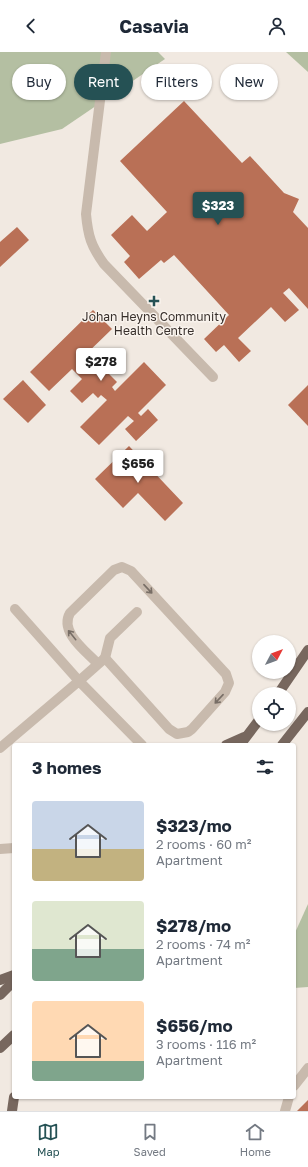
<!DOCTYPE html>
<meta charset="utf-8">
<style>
body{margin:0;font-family:"Golos Text",sans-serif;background:#f2f2f3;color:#1f2937;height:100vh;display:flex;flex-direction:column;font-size:15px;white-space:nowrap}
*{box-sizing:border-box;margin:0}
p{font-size:13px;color:#747a83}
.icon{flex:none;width:22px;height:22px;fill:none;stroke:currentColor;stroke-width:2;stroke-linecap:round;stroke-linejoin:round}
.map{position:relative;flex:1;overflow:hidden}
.drawer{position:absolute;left:12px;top:691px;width:284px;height:356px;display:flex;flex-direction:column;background:#fff;border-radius:4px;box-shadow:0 1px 3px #0004}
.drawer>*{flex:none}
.top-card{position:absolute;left:12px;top:12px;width:284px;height:36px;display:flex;gap:8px}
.needle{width:26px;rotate:49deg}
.fabs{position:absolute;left:252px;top:583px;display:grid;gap:8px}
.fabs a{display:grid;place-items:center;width:44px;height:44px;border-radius:50%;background:#fff;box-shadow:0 1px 3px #0004;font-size:20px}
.price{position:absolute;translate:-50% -34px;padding:0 9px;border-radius:4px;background:#fff;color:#222;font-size:13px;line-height:26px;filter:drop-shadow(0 1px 2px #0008)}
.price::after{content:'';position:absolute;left:50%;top:24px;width:12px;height:9px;margin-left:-6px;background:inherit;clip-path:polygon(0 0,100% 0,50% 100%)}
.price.current{background:#255154;color:#fff}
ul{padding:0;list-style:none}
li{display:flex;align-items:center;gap:12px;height:100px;padding:0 20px}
li span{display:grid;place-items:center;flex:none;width:112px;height:80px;border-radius:4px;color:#555}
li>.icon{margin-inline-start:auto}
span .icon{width:48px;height:48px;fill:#fffc;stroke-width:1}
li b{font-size:17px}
h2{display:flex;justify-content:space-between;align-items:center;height:48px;padding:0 20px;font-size:17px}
.tag{padding:0 14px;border-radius:18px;background:#fff;box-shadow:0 1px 3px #0004;font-size:14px;line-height:36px}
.tag.current{background:#255154;color:#fff}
header{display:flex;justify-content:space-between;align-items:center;height:52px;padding:0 20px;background:#fff;font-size:18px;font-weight:700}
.tab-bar{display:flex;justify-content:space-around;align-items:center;height:56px;border-top:1px solid #e0e1e3;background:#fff;font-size:11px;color:#747a83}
.tab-bar a{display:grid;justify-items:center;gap:2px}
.tab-bar .current{color:#255154}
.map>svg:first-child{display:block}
</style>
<header><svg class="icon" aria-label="back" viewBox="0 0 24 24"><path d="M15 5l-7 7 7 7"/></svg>Casavia<svg class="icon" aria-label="person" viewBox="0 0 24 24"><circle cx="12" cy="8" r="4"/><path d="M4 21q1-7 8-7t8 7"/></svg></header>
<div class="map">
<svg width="308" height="1059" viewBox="0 0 308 1059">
<rect width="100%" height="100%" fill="#f1e9e1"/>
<g fill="#b4bfa2">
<polygon points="0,0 158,0 165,7 62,77 0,92"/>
<polygon points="286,0 308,0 308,20"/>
<polygon points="308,852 308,935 294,936 294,883"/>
</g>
<g fill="#b97056">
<polygon points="184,49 242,111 250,104 284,141 299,147 293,160 308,176 308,257 289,236 283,241 299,258 285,270 271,255 238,286 251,299 239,310 224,293 216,300 204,287 229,263 174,203 164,211 161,208 139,227 124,210 130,204 111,183 132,163 147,179 167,160 120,109"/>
<polygon points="17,175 29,188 0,215 0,190"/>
<polygon points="93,258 112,277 81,307 86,311 92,305 117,330 112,335 115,339 144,310 166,333 138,361 141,364 148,357 158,368 136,389 125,377 134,369 128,364 99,393 80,375 107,348 101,343 98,346 93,341 82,351 70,339 82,327 72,317 49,339 30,320"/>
<polygon points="23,328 46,353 28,371 3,347"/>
<polygon points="308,333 308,374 288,353"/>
<polygon points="129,394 183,451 165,469 138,441 123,456 95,427"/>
<polygon points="308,1048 308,1059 297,1059"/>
</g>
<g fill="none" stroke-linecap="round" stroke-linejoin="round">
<g stroke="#c8baad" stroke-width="10">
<path d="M106,0L86,162C88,184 91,194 104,212L213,325"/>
<path d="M15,557L79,629L105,606L169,677L177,682L188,680L192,677L225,640L229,631L226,622L131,519L122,515L114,518L70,561C59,580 86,599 98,612"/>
<polyline points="105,606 110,586 137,560"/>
<polyline points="0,696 79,629 142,693"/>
<polyline points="0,797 14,796"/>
<polyline points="294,1034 308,1016"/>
<polyline points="285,1059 289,1045"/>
</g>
<g stroke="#77675e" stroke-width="10">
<polyline points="278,642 308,598"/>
<polyline points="226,693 244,685"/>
<polyline points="240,693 259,668"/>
<polyline points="282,693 308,660"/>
<polyline points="0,928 14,923"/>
<polyline points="0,943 14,929"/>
<polyline points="0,996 14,983"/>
<polyline points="12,1059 14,1045"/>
</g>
</g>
<defs><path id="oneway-shaft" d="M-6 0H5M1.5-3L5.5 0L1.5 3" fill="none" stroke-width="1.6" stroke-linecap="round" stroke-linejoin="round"/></defs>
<g stroke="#786e66">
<use href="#oneway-shaft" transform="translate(148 537) rotate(47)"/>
<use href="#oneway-shaft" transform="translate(72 583) rotate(-129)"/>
<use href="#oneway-shaft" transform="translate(219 647) rotate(133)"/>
</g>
<path fill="#255154" stroke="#f9f3ed" stroke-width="1.5" d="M152 243h4v4h4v4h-4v4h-4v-4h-4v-4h4z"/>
<g text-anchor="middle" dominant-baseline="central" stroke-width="3" stroke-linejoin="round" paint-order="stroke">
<g font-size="12" fill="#372f2b" stroke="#f9f3ed">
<text x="154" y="264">Johan Heyns Community<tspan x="154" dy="14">Health Centre</tspan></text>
</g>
</g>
</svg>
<div class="fabs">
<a><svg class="needle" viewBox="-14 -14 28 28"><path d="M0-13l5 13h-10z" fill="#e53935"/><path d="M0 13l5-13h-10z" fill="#747a83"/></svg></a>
<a><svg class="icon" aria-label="locate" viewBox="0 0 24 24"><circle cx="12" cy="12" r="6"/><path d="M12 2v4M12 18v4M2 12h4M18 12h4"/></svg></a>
</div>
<b class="price current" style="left:218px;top:174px">$323</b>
<b class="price" style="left:101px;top:330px">$278</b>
<b class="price" style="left:138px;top:432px">$656</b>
<div class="top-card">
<a class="tag">Buy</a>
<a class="tag current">Rent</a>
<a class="tag">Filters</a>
<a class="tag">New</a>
</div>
<section class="drawer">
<h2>3 homes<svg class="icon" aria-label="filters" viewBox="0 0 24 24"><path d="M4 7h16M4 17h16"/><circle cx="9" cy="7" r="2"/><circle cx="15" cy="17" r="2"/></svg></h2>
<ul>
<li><span style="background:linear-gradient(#c9d6e8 60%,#c2b280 0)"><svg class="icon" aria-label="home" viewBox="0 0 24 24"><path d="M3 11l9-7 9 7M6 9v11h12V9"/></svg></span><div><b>$323/mo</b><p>2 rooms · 60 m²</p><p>Apartment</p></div></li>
<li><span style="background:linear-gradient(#dfe7d0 60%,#7fa58c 0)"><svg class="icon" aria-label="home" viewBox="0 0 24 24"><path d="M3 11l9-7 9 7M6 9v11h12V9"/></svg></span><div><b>$278/mo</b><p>2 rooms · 74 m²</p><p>Apartment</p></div></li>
<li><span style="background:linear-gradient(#ffd9b3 75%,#7fa58c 0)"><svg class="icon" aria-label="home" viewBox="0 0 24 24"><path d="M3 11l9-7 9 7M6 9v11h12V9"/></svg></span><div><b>$656/mo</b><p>3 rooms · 116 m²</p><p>Apartment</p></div></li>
</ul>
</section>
</div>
<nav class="tab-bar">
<a class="current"><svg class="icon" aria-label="map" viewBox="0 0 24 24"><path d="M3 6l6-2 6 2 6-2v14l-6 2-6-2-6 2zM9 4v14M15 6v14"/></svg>Map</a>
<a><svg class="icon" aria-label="saved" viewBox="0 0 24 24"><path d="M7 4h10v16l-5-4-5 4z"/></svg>Saved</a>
<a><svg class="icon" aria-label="home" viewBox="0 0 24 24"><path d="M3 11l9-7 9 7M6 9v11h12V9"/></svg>Home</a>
</nav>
